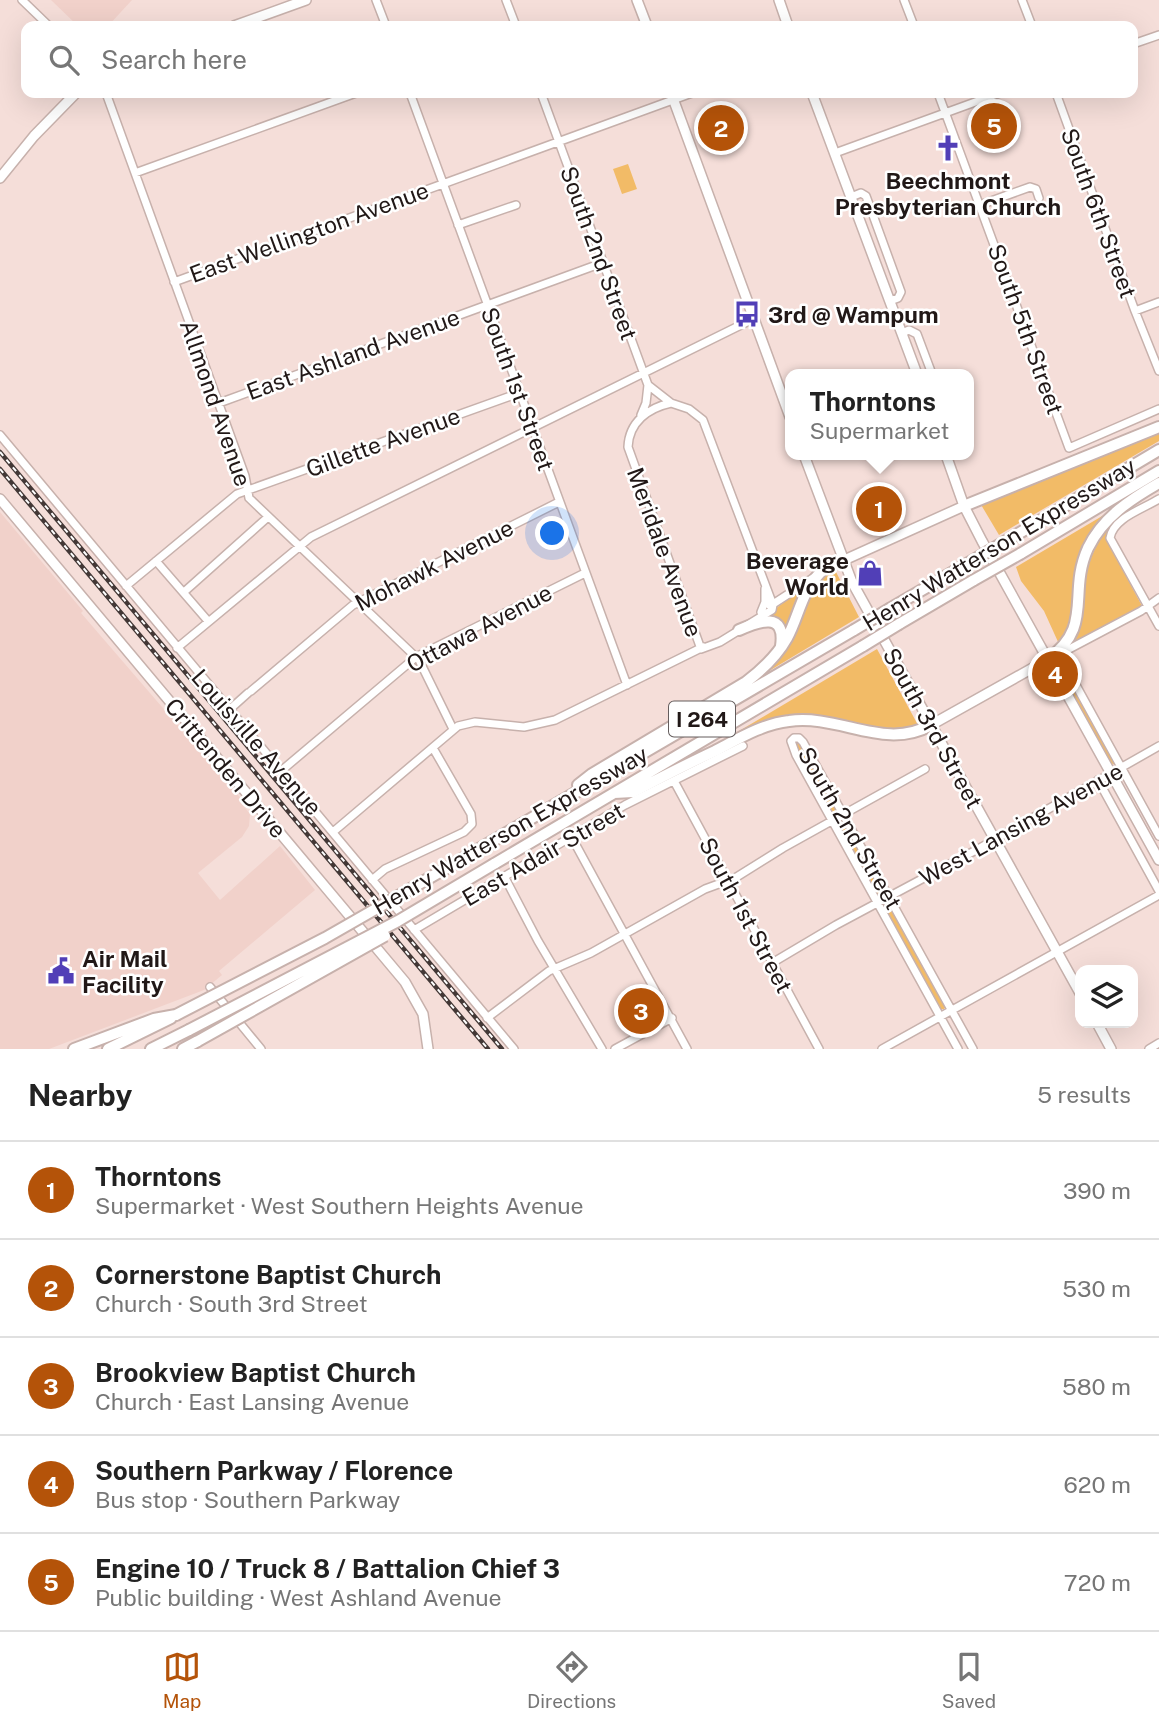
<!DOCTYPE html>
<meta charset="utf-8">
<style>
body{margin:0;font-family:"Public Sans",sans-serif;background:#f6f6f6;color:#222}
.controls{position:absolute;right:21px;bottom:21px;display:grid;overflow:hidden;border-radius:14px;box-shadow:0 7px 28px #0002}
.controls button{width:63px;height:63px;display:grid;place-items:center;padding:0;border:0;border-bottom:2px solid #e0e0e0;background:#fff;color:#222;font:35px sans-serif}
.you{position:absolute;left:553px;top:534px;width:24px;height:24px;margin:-18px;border:5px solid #fff;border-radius:50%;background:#1a73e8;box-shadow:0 0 0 10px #1a73e833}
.badge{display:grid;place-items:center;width:46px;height:46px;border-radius:50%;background:#b45309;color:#fff;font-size:23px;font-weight:700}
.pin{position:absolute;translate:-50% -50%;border:4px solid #fff;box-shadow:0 2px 7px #0006}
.popup{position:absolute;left:785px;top:369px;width:189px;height:91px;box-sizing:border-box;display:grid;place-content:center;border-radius:14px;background:#fff;filter:drop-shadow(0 2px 5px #0005);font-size:23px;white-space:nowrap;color:#767676}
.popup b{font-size:26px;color:#222}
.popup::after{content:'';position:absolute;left:50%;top:100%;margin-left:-14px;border:14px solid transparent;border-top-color:#fff}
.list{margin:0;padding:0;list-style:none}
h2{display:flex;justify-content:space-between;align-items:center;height:91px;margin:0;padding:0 28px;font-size:30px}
h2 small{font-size:23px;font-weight:400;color:#767676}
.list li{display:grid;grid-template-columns:46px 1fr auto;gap:21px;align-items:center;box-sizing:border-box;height:98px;padding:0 28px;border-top:2px solid #e0e0e0}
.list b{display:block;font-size:26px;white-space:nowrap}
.list p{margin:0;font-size:23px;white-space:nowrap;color:#767676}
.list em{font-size:23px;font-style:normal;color:#767676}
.icon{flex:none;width:38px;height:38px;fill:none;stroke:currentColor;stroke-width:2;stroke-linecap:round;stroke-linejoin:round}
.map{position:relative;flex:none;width:1159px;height:1049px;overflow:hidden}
.search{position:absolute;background:#fff;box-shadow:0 7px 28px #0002;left:21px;right:21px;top:21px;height:77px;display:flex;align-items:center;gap:18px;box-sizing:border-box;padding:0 24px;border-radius:14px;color:#767676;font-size:26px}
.sheet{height:581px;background:#fff}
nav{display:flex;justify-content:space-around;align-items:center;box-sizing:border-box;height:98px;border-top:2px solid #e0e0e0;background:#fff;font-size:19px;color:#767676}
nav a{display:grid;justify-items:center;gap:4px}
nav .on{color:#b45309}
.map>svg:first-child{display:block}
.built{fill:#f1d1ca}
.green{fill:#f2bb67}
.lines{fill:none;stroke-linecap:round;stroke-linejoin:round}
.minor-casing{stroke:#c7b1ac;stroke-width:10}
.major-casing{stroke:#c7b1ac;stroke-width:12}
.highway-casing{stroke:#c7b1ac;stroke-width:14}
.minor{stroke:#fff;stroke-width:7}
.major{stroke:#fff;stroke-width:9}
.highway{stroke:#fff;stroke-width:10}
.rail-casing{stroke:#433836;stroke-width:4.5}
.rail{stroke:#fff;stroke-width:2;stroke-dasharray:5;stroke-linecap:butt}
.highway-bridge-casing{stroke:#c7b1ac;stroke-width:14;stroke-linecap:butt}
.highway-bridge{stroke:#fff;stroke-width:10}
.labels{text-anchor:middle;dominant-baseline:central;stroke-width:5;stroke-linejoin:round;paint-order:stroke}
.shield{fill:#fff;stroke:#645d5d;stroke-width:2}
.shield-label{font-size:21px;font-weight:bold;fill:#211817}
.poi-label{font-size:23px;font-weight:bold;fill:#211817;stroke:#fff;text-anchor:start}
.street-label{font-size:23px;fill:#211817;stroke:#fff}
</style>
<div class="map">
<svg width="1159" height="1049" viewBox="0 0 1159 1049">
<rect width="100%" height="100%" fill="#f5ded9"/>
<path class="built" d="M51 0H132L108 26H78Z
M0 512 83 611 81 613 243 801 241 803 250 814 249 826 242 837 198 873 220 900 280 846 315 890 219 971 222 975 204 990 49 1049H0Z"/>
<path class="green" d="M628 164 637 189 622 194 613 169Z
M1159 431V441L999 535 980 503Z
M1114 509 1095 531 1074 600 1069 630 1059 644 1044 611 1021 581 1016 567Z
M1107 529V540L1142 606 1072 646C1085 626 1081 608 1084 586 1087 565 1094 546 1107 529Z
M832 570H835L859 617 764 674C782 641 802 593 832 570Z
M795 594H798L785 629 767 615Z
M877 649 919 727 882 730 813 716 719 743Z
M1063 662 1065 666 1063 669 1117 766 1111 763 1061 674 1059 664Z
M796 741 799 742 832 801 836 808 835 812H831L793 744Z
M841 822 845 823 883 893 881 896H877L838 828Z
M889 904 946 1007 944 1009H938L883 909Z"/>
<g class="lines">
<g class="minor-casing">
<path id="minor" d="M22 0 49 26
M376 0 386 26
M506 0 516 26
M904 0 914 26
M1022 0 1032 26
M1133 44 1159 35
M106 93 245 476 249 498 419 660 453 729
M410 93 627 685
M541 93 648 385 671 403
M938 93 1069 448 1159 409
M1056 93 1135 311 1159 371
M835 153 1000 93
M135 173 356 93
M851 197 861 193 866 196 901 292 898 298 890 301
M980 205 1030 187 1036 189 1039 198
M458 225 516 205
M174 282 692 93
M1135 311 1159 302
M902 333 909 330 917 334 932 374
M219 403 602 263
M671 403 689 409 703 420 773 605 772 610 767 613 720 642 701 649 628 447C629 422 648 408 671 403Z
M641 415 646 403 648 385
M0 435 514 1049
M1159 499C1143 509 1113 518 1110 538L1159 626
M156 561 208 621
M126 586 237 494 519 393
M184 592 268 517
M770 606 813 578
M761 612 765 602V589
M177 648 311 537 753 319
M1054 657 1141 611 1159 598
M1066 667 1159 836
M251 691 353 605 559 502
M229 710 248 693
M281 771 416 657 585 573
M1098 780 1159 891
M674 781 819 1049
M333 832 458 726 475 722 524 727 555 720 703 647
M571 836 687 1049
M504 876 538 941 602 1049
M372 880 385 869 464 832 472 824 471 814 433 748
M414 930 625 805 743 746
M772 963 836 925 978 849 1159 746
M210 987 261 1049
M487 1018 549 971 591 953 705 889 735 878 783 848 925 769
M615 1049 672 1018
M882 1049 1159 895
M958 1049 796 755 791 741 794 738H799L803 742 973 1049
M1149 1049 1159 1043"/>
</g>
<g class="major-casing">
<path id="major" d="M637 0 647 26
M779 0 788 26
M234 26 306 0
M671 93 790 417
M812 93 917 374
M0 178 34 136 76 93
M804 455 852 582 1080 993
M946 455 964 506 982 541 1159 860
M0 499 405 982 423 1014 428 1049
M819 574 831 566 964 506
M931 725 1047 660
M1097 1023 1111 1049"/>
</g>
<g class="highway-casing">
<path id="highway" d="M964 506 1159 427
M1011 538 1159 450
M1020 554 1159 471
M891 608 965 565
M899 624 974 580
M739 630C759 621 786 611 781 646
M1047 660C1095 626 1067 594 1088 548 1103 517 1131 499 1159 483
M578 785 592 774 746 682C762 670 777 656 787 638 799 616 801 593 819 574
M614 793 633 792C660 778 687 764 715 751 738 739 762 724 789 721 840 714 884 751 931 725
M494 864 863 646
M407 891 854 630
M74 1049 154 1019 176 1015
M108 1049 171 1018
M151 1049 189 1030
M183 1049 198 1041"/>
</g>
<use href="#minor" class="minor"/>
<use href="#major" class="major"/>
<use href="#highway" class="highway"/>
<g class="rail-casing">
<path id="rail" d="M0 452 502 1049
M0 469 488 1049"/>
</g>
<use href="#rail" class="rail"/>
<g class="highway-bridge-casing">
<path id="highway-bridge" d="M965 565 1011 538
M974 580 1020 554
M854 630 891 608
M863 646 899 624
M176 1015 325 938 407 891
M189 1030 398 921 494 864
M198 1041 385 936"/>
</g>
<use href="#highway-bridge" class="highway-bridge"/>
</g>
<defs>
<g id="church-bare" transform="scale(2.1)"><path d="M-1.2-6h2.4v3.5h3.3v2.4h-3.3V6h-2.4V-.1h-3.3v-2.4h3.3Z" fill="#513fb7" stroke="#fff" stroke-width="2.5" paint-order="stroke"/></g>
<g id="bus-bare" transform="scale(2.1)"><path d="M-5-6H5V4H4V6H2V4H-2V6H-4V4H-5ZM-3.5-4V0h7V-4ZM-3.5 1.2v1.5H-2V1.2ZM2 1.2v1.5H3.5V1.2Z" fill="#513fb7" stroke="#fff" stroke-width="2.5" paint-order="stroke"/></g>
<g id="shop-bare" transform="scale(2.1)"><path d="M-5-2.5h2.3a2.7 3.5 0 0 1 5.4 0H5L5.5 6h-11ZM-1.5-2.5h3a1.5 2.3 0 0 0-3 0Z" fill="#513fb7" stroke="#fff" stroke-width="2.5" paint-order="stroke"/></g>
<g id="civic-bare" transform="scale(2.1)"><path d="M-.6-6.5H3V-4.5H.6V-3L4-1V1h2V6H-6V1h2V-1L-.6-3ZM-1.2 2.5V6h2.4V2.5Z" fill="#513fb7" stroke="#fff" stroke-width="2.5" paint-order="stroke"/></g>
</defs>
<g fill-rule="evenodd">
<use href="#church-bare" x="948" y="148"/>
<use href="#bus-bare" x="747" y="314"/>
<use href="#shop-bare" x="870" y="573"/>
<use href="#civic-bare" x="61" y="971"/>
</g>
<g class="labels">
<rect class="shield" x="669" y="701.5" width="66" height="35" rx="5"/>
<g class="shield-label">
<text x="702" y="719">I 264</text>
</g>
<g class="poi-label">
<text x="948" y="180" text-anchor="middle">Beechmont<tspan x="948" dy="26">Presbyterian Church</tspan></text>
<text x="768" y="314">3rd @ Wampum</text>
<text x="849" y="560" text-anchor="end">Beverage<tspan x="849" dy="26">World</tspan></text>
<text x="82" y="958">Air Mail<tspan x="82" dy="26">Facility</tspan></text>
</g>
<g class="street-label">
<text transform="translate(1099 213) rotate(70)">South 6th Street</text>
<text transform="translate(309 232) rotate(-20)">East Wellington Avenue</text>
<text transform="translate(599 253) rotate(70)">South 2nd Street</text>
<text transform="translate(1026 329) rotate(70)">South 5th Street</text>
<text transform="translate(353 354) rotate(-20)">East Ashland Avenue</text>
<text transform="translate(518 389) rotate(70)">South 1st Street</text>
<text transform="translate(216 403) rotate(71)">Allmond Avenue</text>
<text transform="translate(383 442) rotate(-20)">Gillette Avenue</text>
<text transform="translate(999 544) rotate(-31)">Henry Watterson Expressway</text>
<text transform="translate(665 552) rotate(70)">Meridale Avenue</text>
<text transform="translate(434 565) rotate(-27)">Mohawk Avenue</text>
<text transform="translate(479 628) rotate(-28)">Ottawa Avenue</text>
<text transform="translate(933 728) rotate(61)">South 3rd Street</text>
<text transform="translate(257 742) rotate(49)">Louisville Avenue</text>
<text transform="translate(226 768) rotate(50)">Crittenden Drive</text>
<text transform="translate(1021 824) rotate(-29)">West Lansing Avenue</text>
<text transform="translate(850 828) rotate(60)">South 2nd Street</text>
<text transform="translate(510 830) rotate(-30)">Henry Watterson Expressway</text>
<text transform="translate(543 854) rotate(-30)">East Adair Street</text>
<text transform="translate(746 915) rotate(62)">South 1st Street</text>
</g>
</g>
</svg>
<div class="controls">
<button><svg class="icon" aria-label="layers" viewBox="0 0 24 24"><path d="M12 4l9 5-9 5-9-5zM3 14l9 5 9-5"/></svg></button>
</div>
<div class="you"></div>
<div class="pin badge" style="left:879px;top:509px">1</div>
<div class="popup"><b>Thorntons</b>Supermarket</div>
<div class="pin badge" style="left:721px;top:128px">2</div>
<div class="pin badge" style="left:641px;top:1011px">3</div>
<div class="pin badge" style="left:1055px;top:674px">4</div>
<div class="pin badge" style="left:994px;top:126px">5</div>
<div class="search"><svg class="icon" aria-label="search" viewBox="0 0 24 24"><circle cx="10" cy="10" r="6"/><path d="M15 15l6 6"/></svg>Search here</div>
</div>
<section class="sheet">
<h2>Nearby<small>5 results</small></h2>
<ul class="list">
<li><span class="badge">1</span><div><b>Thorntons</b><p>Supermarket · West Southern Heights Avenue</p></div><em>390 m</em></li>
<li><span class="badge">2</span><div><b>Cornerstone Baptist Church</b><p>Church · South 3rd Street</p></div><em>530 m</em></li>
<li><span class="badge">3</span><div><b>Brookview Baptist Church</b><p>Church · East Lansing Avenue</p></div><em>580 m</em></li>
<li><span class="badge">4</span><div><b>Southern Parkway / Florence</b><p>Bus stop · Southern Parkway</p></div><em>620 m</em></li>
<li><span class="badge">5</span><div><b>Engine 10 / Truck 8 / Battalion Chief 3</b><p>Public building · West Ashland Avenue</p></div><em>720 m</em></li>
</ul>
</section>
<nav>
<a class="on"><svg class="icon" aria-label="map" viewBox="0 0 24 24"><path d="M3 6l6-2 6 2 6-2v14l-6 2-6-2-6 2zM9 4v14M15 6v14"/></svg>Map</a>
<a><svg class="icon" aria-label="directions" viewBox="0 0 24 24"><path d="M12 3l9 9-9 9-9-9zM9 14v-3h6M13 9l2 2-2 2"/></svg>Directions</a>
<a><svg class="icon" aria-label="saved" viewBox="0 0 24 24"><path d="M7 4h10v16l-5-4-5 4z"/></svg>Saved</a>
</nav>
